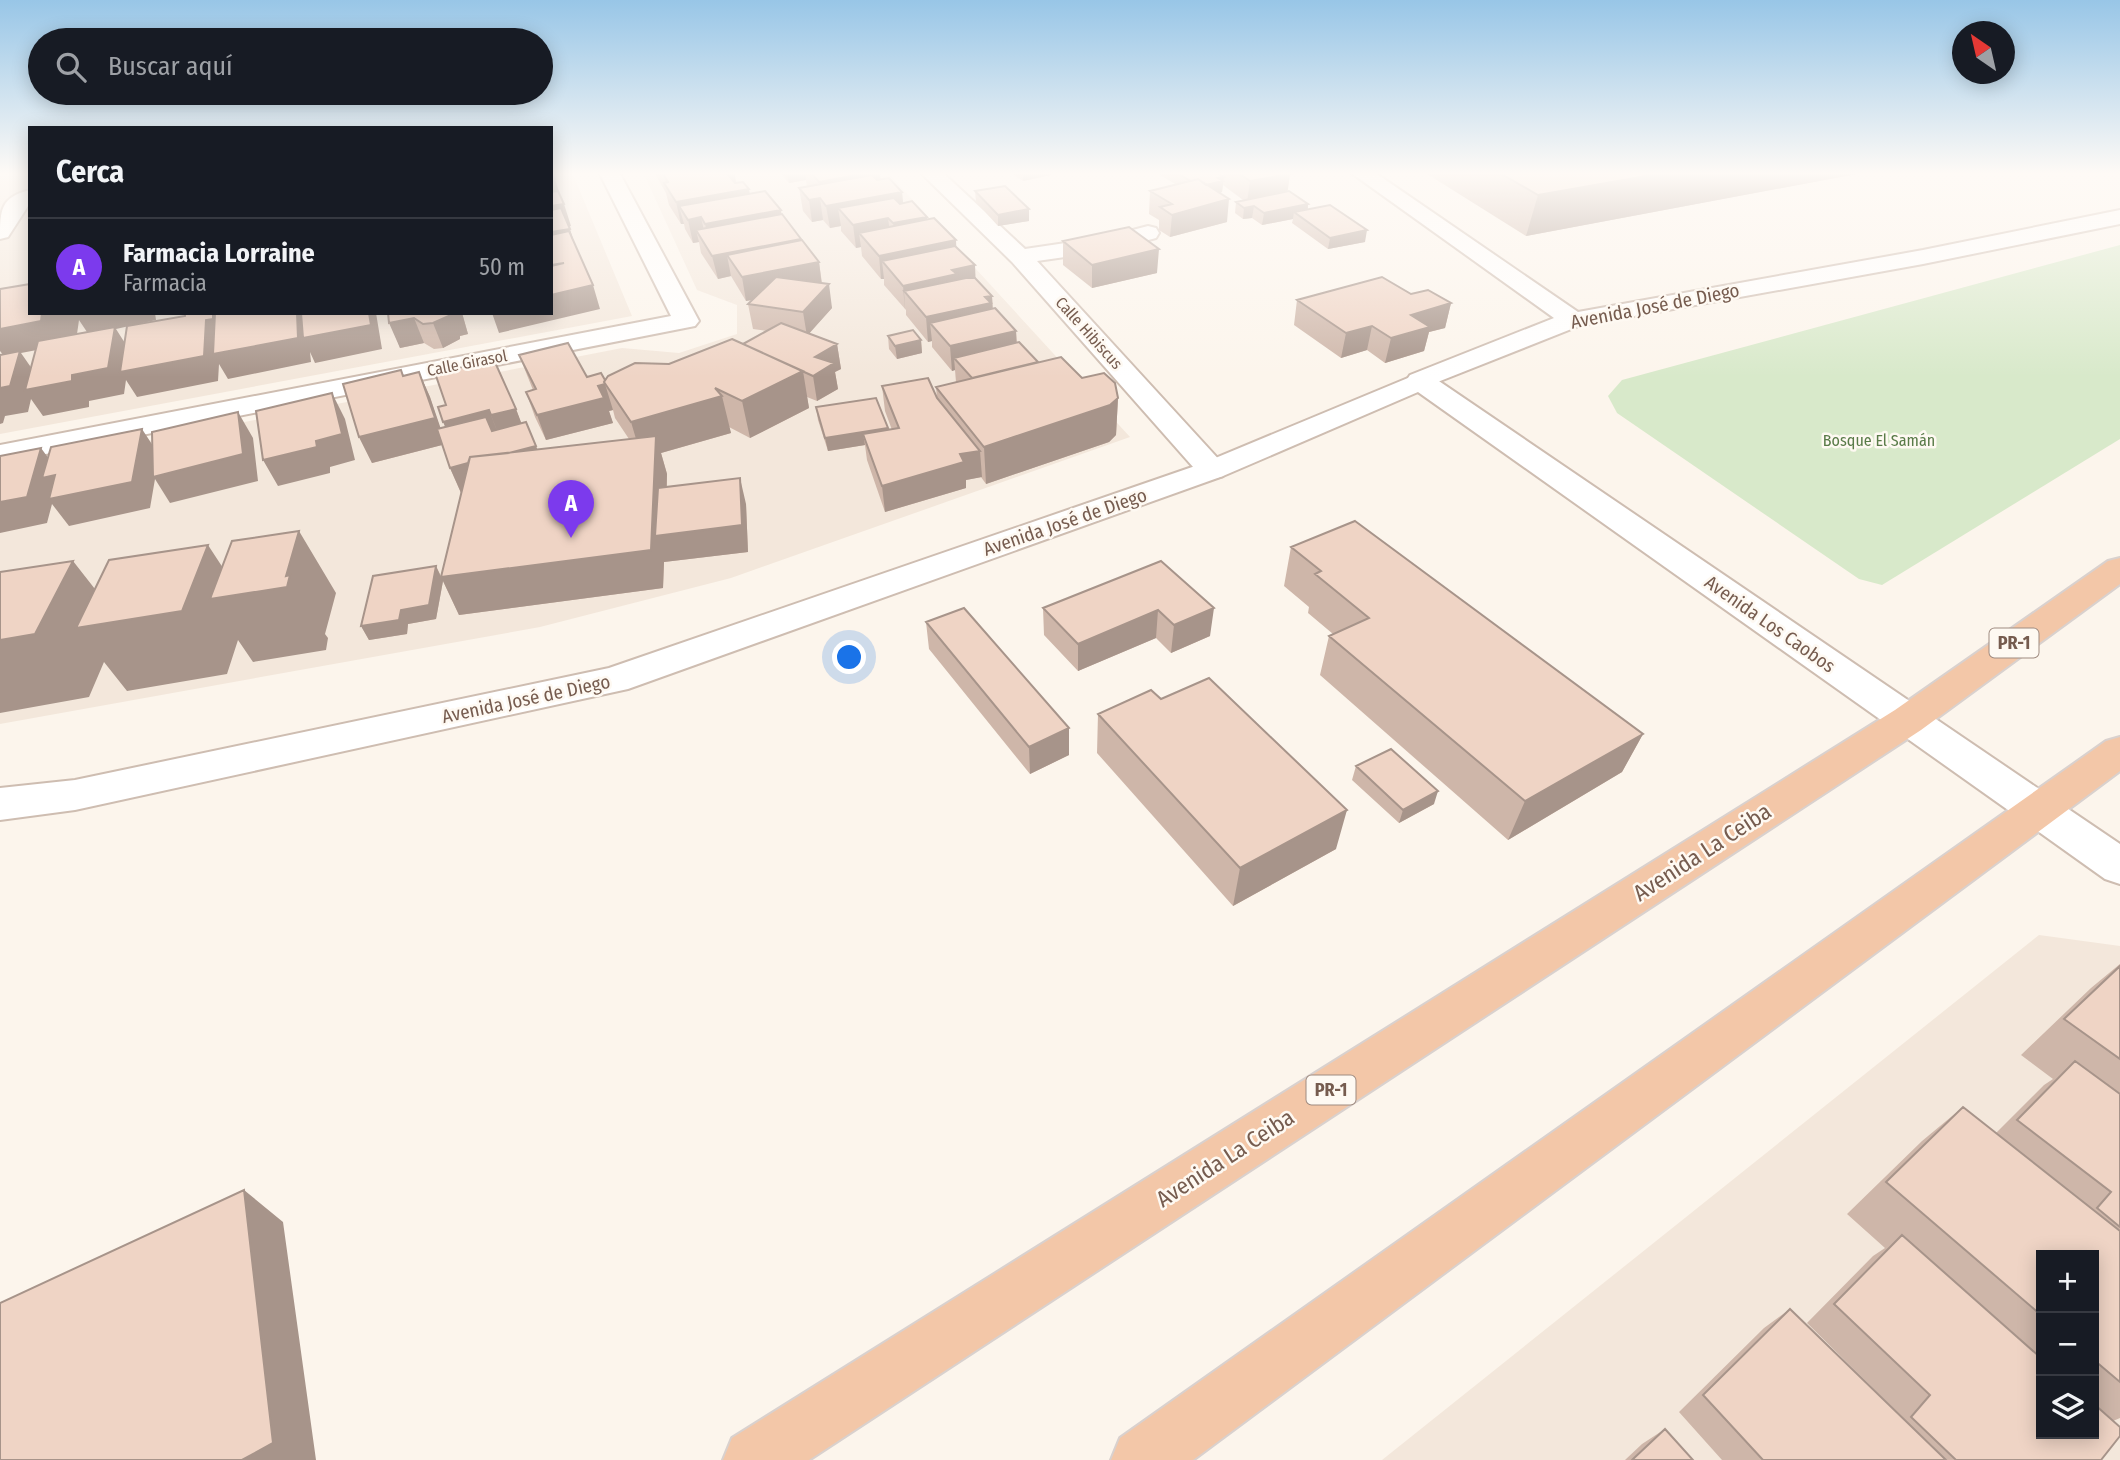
<!DOCTYPE html>
<html lang="es">
<meta charset="utf-8">
<style>
body{margin:0;font-family:"Fira Sans Condensed",sans-serif;background:#242831;color:#f1f3f6}
.controls{position:absolute;right:21px;bottom:21px;display:grid;overflow:hidden;border-radius:0px;box-shadow:0 4px 18px #0003}
.controls button{width:63px;height:63px;display:grid;place-items:center;padding:0;border:0;border-bottom:2px solid #363941;background:#171b24;color:#f1f3f6;font:35px sans-serif}
.compass{position:absolute;left:1952px;top:21px;width:63px;height:63px;border-radius:50%;background:#171b24;box-shadow:0 4px 18px #0003;rotate:326deg}
.you{position:absolute;left:850px;top:658px;width:24px;height:24px;margin:-18px;border:5px solid #fff;border-radius:50%;background:#1a73e8;box-shadow:0 0 0 10px #1a73e833}
.badge{display:grid;place-items:center;width:46px;height:46px;border-radius:50%;background:#7c3aed;color:#fff;font-size:23px;font-weight:700}
.pin{position:absolute;translate:-50% -58px;filter:drop-shadow(0 2px 4px #0008)}
.pin::after{content:'';position:absolute;top:37px;width:24px;height:21px;background:inherit;clip-path:polygon(0 0,100% 0,50% 100%)}
.list{margin:0;padding:0;list-style:none}
h2{display:flex;justify-content:space-between;align-items:center;height:91px;margin:0;padding:0 28px;font-size:30px}
h2 small{font-size:23px;font-weight:400;color:#9ea1a6}
.list li{display:grid;grid-template-columns:46px 1fr auto;gap:21px;align-items:center;box-sizing:border-box;height:98px;padding:0 28px;border-top:2px solid #363941}
.list b{display:block;font-size:26px;white-space:nowrap}
.list p{margin:0;font-size:23px;white-space:nowrap;color:#9ea1a6}
.list em{font-size:23px;font-style:normal;color:#9ea1a6}
.icon{flex:none;width:38px;height:38px;fill:none;stroke:currentColor;stroke-width:2;stroke-linecap:round;stroke-linejoin:round}
.map{position:relative;flex:none;width:2120px;height:1460px;overflow:hidden}
.search{position:absolute;background:#171b24;box-shadow:0 4px 18px #0003;left:28px;top:28px;width:525px;height:77px;display:flex;align-items:center;gap:18px;box-sizing:border-box;padding:0 24px;border-radius:38px;color:#9ea1a6;font-size:26px}
.panel{position:absolute;background:#171b24;box-shadow:0 4px 18px #0003;left:28px;top:126px;width:525px;height:189px;border-radius:0px}
.map>svg:first-child{display:block}
.residential{fill:#f3e7db;fill-rule:evenodd}
.green{fill:#d8e9ca}
.lines{fill:none;stroke-linecap:round;stroke-linejoin:round}
.minor-casing{stroke:#cebdb1;stroke-width:4}
.tertiary-casing{stroke:#cebdb1;stroke-width:4}
.trunk-casing{stroke:#d9d1ce;stroke-width:4}
.minor{fill:#fff;fill-rule:evenodd}
.tertiary{fill:#fff;fill-rule:evenodd}
.trunk{fill:#f3c7a8;fill-rule:evenodd}
.wall{fill:#ceb6a9;fill-rule:evenodd}
.shaded-wall{fill:#a7948a;fill-rule:evenodd}
.building{fill:#efd4c5;stroke:#a7948a;stroke-width:2}
.labels{text-anchor:middle;dominant-baseline:central;stroke-width:5;stroke-linejoin:round;paint-order:stroke}
.far-street-label{font-size:16px;fill:#765c4f;stroke:#fef9f2}
.far-park-label{font-size:16px;fill:#597b48;stroke:#fef9f2}
.shield{fill:#fef9f2;stroke:#9f8b80;stroke-width:2}
.shield-label{font-size:18px;font-weight:bold;fill:#765c4f}
.street-label{font-size:19px;fill:#765c4f;stroke:#fef9f2}
.near-street-label{font-size:23px;fill:#765c4f;stroke:#fef9f2}
</style>
<div class="map">
<svg width="2120" height="1460" viewBox="0 0 2120 1460">
<rect width="100%" height="100%" fill="#fcf5ec"/>
<path class="residential" d="M0 172H30V313H551V172H572L632 316 0 434Z
M643 172H887L1130 437 731 578 540 627 0 724V470L622 348 679 353 737 334V305L697 290Z
M2039 935 2120 946V1460H1382ZM2041 1255H2094V1434H2041Z"/>
<path class="green" d="M2120 245V439L1882 585 1859 579 1617 413 1608 396 1622 380Z"/>
<g class="lines">
<g class="minor-casing">
<path id="minor" d="M599 172H619L699 321 695 326 0 463V445L671 316Z
M920 172H942L1025 249 1106 237 1148 226 1156 228 1159 233 1156 238 1107 251 1037 261 1223 464 1227 470 1223 476 1212 479 1201 476 1012 262Z
M1350 172H1374L1578 312 1923 250 2120 210V224L1923 264 1579 326 1420 389 1410 387 1406 381 1410 375 1554 318Z
M30 190V203L8 237 0 239C0 211 0 197 30 190Z
M2040 795 2055 800 2120 844V884L2105 879 2025 822 2019 811 2025 800Z"/>
</g>
<g class="tertiary-casing">
<path id="tertiary" d="M1420 373 1430 375 2055 800 2061 811 2055 822 2040 827 2025 822 1418 392 1223 476 628 689 75 810 0 820V788L75 780 609 668 1201 464Z"/>
</g>
<g class="trunk-casing">
<path id="trunk" d="M2120 558V584L1921 730 809 1460H723L732 1438 1895 710 2108 561Z
M2120 737V771L1193 1460H1111L1120 1438 2106 741Z"/>
</g>
<use href="#minor" class="minor"/>
<use href="#tertiary" class="tertiary"/>
<use href="#trunk" class="trunk"/>
</g>
<path class="wall" d="M654 172H734L736 183 749 189V194L781 214 819 262 822 283 832 308 809 333 837 344 841 369 835 372 838 389 817 401 807 397 809 408 750 438 729 427 731 433 661 453 667 474V486L746 504 748 552 664 562 663 588 459 615 443 581 436 619 408 624 407 634 369 640 361 626 436 566 441 576 461 493 450 468 442 445 372 463 359 437 401 370 404 376 419 372 430 397 440 428 516 409 521 423 538 450 629 439 615 418 613 410 609 411 613 423 546 440 535 417 526 392 533 390 519 355 587 377 605 380 743 344 767 331 753 329 748 304 753 300 746 301 731 276 718 279 701 253 699 242 693 243 685 229 684 224H681L669 205 666 193Z
M781 172H880V179L902 192 903 203 927 220 956 247 976 279 992 296 993 309 1016 331 1017 343 1038 362 1082 378 1118 398 1116 435 1109 442 986 484 981 477 966 480V488L885 512 867 460 865 445 828 451 818 420 816 407 888 430H892L885 411 882 386 937 398 936 387 956 382 955 370 952 371 932 347V341L928 342 906 315V310L884 285V279H881L862 256 861 247 856 248 841 231V226L830 228 823 220 812 222 803 211 799 188 807 187 806 180 789 183 782 175Z
M1010 172H1051V175L1023 181Z
M1160 172H1215L1224 177 1222 192 1219 193 1227 222 1170 237 1159 230V220L1149 214 1150 191 1177 185 1160 175Z
M1224 172H1287V192L1308 204V209L1365 242 1328 249 1292 223 1293 219 1262 225 1252 218 1243 219 1235 213 1236 202 1243 200 1223 185Z
M1424 172H1867L1526 236Z
M975 191 1029 209V221L998 226 976 202Z
M1063 241 1157 273 1092 288 1063 265Z
M1411 294 1451 303 1445 328 1429 332 1424 351 1385 363 1367 350 1341 358 1294 325 1297 300Z
M388 313H462L468 334 460 336V339L443 348 434 349 424 343 400 348Z
M888 336 921 340 922 353 897 359 889 349Z
M1291 547 1643 734 1622 772 1508 840 1320 675 1329 636 1333 634 1308 613 1309 607 1284 586Z
M1161 561 1210 636 1171 653 1156 638 1078 671 1044 635 1043 608Z
M926 622 1069 728V755L1030 774 929 649Z
M1161 699 1336 849 1233 906 1097 753 1098 714Z
M1356 766 1434 804 1399 823 1352 780Z
M2120 964V1418L2113 1421 2101 1460H1722L1679 1412 1764 1328 1790 1309 1896 1412H1897L1807 1323 1873 1256 1885 1248 1847 1214 1922 1141 1963 1107 1996 1133 2044 1085 2053 1079 2021 1055 2091 988ZM2041 1255H2094V1434H2041Z
M1665 1429 1693 1460H1625L1642 1444Z"/>
<path class="shaded-wall" d="M726 172H734L738 191 749 189 753 211 701 217 706 240 696 230 699 242 693 243 688 220 679 206 684 224H681L676 202Z
M787 172H805L806 180 789 183Z
M873 172H880L882 193 821 200 819 182Z
M1023 172H1051V175L1023 181Z
M1669 172H1867L1526 236 1538 195Z
M1290 174 1287 196 1247 203 1250 181Z
M1224 177 1222 192 1200 198 1201 186 1218 178Z
M551 178 555 179 562 201 551 202Z
M902 192 904 214 838 208 841 226 830 228 826 206Z
M820 198 823 220 812 222 809 200Z
M1229 199 1227 222 1170 237 1172 215Z
M564 204 571 226 551 230V206Z
M1308 204 1307 216 1294 212 1293 219 1262 225 1264 213Z
M1254 206 1252 218 1243 219 1244 208Z
M1029 209V221L998 226V215Z
M781 210 784 233 710 247 705 224Z
M927 217 929 239 896 246 893 223Z
M888 218 891 241 859 233 861 247 856 248 853 225Z
M570 229 577 252 551 257V232Z
M1367 230 1365 242 1328 249 1330 238Z
M801 239 805 262 727 255 731 276 718 279 712 256Z
M956 240 957 264 882 261 884 279H881L879 256Z
M1159 249 1157 273 1092 288V265Z
M819 262 822 286 746 301 742 277Z
M975 265 976 289 904 291 905 310 903 286 952 270Z
M829 284 832 308 807 336 803 312Z
M593 285 600 309 499 333 492 313H551V295Z
M992 296 993 320 930 323 932 341 928 342 926 317Z
M1451 303 1445 328 1429 332 1424 351 1385 363 1391 338 1411 315Z
M42 313H155L156 320 116 329 130 351 206 320 213 313H376L382 349 315 363 310 352 311 362 228 379 219 364 218 381 137 397 126 380 124 394 89 401V407L43 416 31 399 28 412 5 416 3 423 0 424V388L4 356 0 351V329ZM79 320 89 335 72 375 37 376 21 353 58 346 77 334Z
M450 313H462L468 334 460 336V339L443 348 433 323Z
M414 318 424 343 400 348 389 323Z
M1372 326 1367 350 1341 358 1346 333Z
M1016 331 1017 355 954 358 955 370 952 371 950 346Z
M921 340 922 353 897 359 895 346Z
M837 344 841 369 835 372 838 389 817 401 813 376 815 357Z
M803 371 809 408 750 438 742 401Z
M419 372 430 397 446 444 372 463 359 437Z
M605 384 613 410 609 411 613 423 546 440 537 415 598 386Z
M332 393 345 419 355 460 330 467V473L278 486 263 460 316 441Z
M722 396 731 433 661 453 667 474 665 535 740 478 746 504 748 552 664 562 663 588 459 615 443 581 436 619 408 624 407 634 369 640 361 626 401 610 436 566 441 577 642 459 631 422Z
M1118 398 1116 435 1109 442 986 484 984 447Z
M516 409 526 435 501 441 491 415Z
M489 410 499 436 454 447 443 422Z
M238 412 253 438 258 481 170 503 155 479 150 508 69 526 52 504 47 523 0 533V502L41 448 60 474 142 429 159 455Z
M888 428 890 441 863 434 865 445 828 451 825 438Z
M536 446 546 472 462 495 450 468Z
M980 451 982 477 966 480V488L885 512 882 486 960 454Z
M299 531 336 593 325 634 328 638 326 650 253 662 238 640 227 674 127 691 104 662 89 697 0 713V640L73 561 120 621 208 545 240 594 286 576Z
M1214 608 1210 636 1171 653 1174 625Z
M1158 610 1156 638 1078 671V644Z
M1069 728V755L1030 774 1029 747Z
M1643 734 1622 772 1508 840 1525 801Z
M1438 791 1434 804 1399 823 1403 810Z
M1347 810 1336 849 1233 906 1240 868Z
M244 1190 283 1222 316 1460H242Z"/>
<path class="building" d="M551 172H552L555 179H551Z
M662 172H726L735 183 743 182 749 189 676 202 664 183 668 182Z
M810 172H873L819 182Z
M1175 172H1215L1224 177 1218 178 1223 181 1206 185 1198 179 1191 181Z
M1237 172H1287L1290 174 1250 181Z
M1498 172H1669L1538 195Z
M872 175 877 180 889 178 902 192 826 206 820 198 809 200 799 188Z
M1198 179 1229 199 1172 215 1160 207 1172 204 1150 191Z
M1005 186 1029 209 998 215 975 191Z
M558 191 564 204 551 206V192Z
M765 191 781 210 705 224 701 217 688 220 679 206Z
M1289 191 1308 204 1264 213 1254 206 1244 208 1236 202Z
M894 198 900 204 912 201 927 217 893 223 888 218 853 225 838 208Z
M1330 205 1367 230 1330 238 1294 212Z
M561 208 570 229 551 232V210Z
M782 214 801 239 712 256 696 230Z
M934 218 956 240 879 256 859 233Z
M1129 227 1159 249 1092 265 1063 241Z
M569 231 593 285 551 295V266L564 263 551 265V235Z
M802 240 819 262 742 277 727 255Z
M955 246 975 265 952 270 957 274 903 286 882 261Z
M776 277 829 284 803 312 748 304Z
M1382 277 1411 294 1428 290 1451 303 1411 315 1430 327 1391 338 1372 326 1346 333 1297 300Z
M966 278H975L992 296 985 297 991 303 926 317 904 291Z
M30 284V313H42L41 321 0 329V289Z
M995 308 1016 331 950 346 930 323Z
M185 313H213V319L206 320 204 356 120 372 127 326 185 316Z
M215 313H297L298 338 213 354Z
M301 313H369L371 325 303 338Z
M388 313H450L451 315 433 323 423 324 414 318 389 323Z
M781 323 837 344 815 357 834 363 813 376 743 344Z
M115 327 108 368 72 375V381L25 390 38 341Z
M913 330 921 340 895 346 888 336Z
M732 339 803 371 742 401 715 388 722 396 631 422 604 382 608 376 635 363 669 364Z
M1019 342 1038 362 972 378 954 358Z
M568 343 587 377 601 373 605 380 604 382 605 384 598 386 604 398 537 415 526 392 536 389 519 355Z
M20 351 10 386 0 388V355Z
M1061 357 1082 378 1104 373 1115 383 1118 398 1110 405 984 447 936 387Z
M494 360 516 409 491 415 489 410 443 422 438 407 446 405 435 373Z
M401 370 403 376 419 372 435 418 359 437 343 384Z
M928 378 937 398 980 451 960 454 964 462 882 486 863 434 899 428 882 386Z
M332 393 342 434 316 441 317 447 263 460 256 411Z
M876 398 888 428 825 438 816 407Z
M238 412 243 454 153 477 152 432Z
M486 417 492 431 526 422 536 446 509 453 470 457 468 463 450 468 437 429Z
M142 429 132 482 49 499 55 475 42 478 51 447Z
M656 436 651 550 441 577 470 457Z
M41 448 27 497 0 502V456Z
M740 478 742 525 655 536 658 488Z
M1355 521 1643 734 1525 801 1329 636 1369 618 1315 574 1321 571 1291 547Z
M299 531 286 576 290 575 287 587 210 599 232 541Z
M208 545 182 611 76 628 109 560Z
M73 561 35 634 0 640V572Z
M1161 561 1214 608 1174 625 1158 610 1078 644 1043 608Z
M436 566 429 605 401 610 399 620 361 626 373 576Z
M964 608 1069 728 1029 747 926 622Z
M1209 678 1347 810 1240 868 1098 714 1151 690 1161 699Z
M1391 749 1438 791 1403 810 1356 766Z
M2120 966V1059L2064 1019Z
M2075 1061 2120 1094V1227L2097 1208 2111 1192 2017 1120Z
M1963 1107 2120 1231V1382L2094 1360V1255H2041V1315L1886 1182Z
M244 1190 273 1443 242 1460H0V1303Z
M1902 1235 2041 1358V1434H2094V1404L2120 1427V1436L2101 1460H1956L1911 1417 1930 1395 1834 1304Z
M1790 1309 1946 1460H1763L1703 1395Z
M1665 1429 1693 1460H1632Z"/>
<linearGradient id="sky" x2="0" y2="1"><stop stop-color="#98c6e7"/><stop offset="0.46" stop-color="#fefaf6"/><stop offset="1" stop-color="#fefaf6" stop-opacity="0"/></linearGradient>
<rect width="2120" height="377" fill="url(#sky)"/>
<g class="labels">
<g class="far-street-label">
<text transform="translate(1089 333) rotate(48)">Calle Hibiscus</text>
<text transform="translate(467 363) rotate(-11)">Calle Girasol</text>
</g>
<g class="far-park-label">
<text x="1879" y="440">Bosque El Samán</text>
</g>
<g class="shield">
<rect x="1989.5" y="628.5" width="49" height="29" rx="5"/>
<rect x="1306.5" y="1075.5" width="49" height="29" rx="5"/>
</g>
<g class="shield-label">
<text x="2014" y="643">PR-1</text>
<text x="1331" y="1090">PR-1</text>
</g>
<g class="street-label">
<text transform="translate(1655 306) rotate(-11)">Avenida José de Diego</text>
<text transform="translate(1065 522) rotate(-19)">Avenida José de Diego</text>
<text transform="translate(1770 624) rotate(35)">Avenida Los Caobos</text>
<text transform="translate(526 699) rotate(-12)">Avenida José de Diego</text>
</g>
<g class="near-street-label">
<text transform="translate(1702 852) rotate(-33)">Avenida La Ceiba</text>
<text transform="translate(1225 1158) rotate(-33)">Avenida La Ceiba</text>
</g>
</g>
</svg>
<div class="controls">
<button>+</button>
<button>−</button>
<button><svg class="icon" aria-label="layers" viewBox="0 0 24 24"><path d="M12 4l9 5-9 5-9-5zM3 14l9 5 9-5"/></svg></button>
</div>
<svg class="compass" viewBox="-18 -18 36 36"><path d="M0-13l5 13h-10z" fill="#e53935"/><path d="M0 13l5-13h-10z" fill="#9ea1a6"/></svg>
<div class="you"></div>
<div class="pin badge" style="left:571px;top:538px">A</div>
<div class="search"><svg class="icon" aria-label="search" viewBox="0 0 24 24"><circle cx="10" cy="10" r="6"/><path d="M15 15l6 6"/></svg>Buscar aquí</div>
<section class="panel">
<h2>Cerca<small></small></h2>
<ul class="list">
<li><span class="badge">A</span><div><b>Farmacia Lorraine</b><p>Farmacia</p></div><em>50 m</em></li>
</ul>
</section>
</div>
